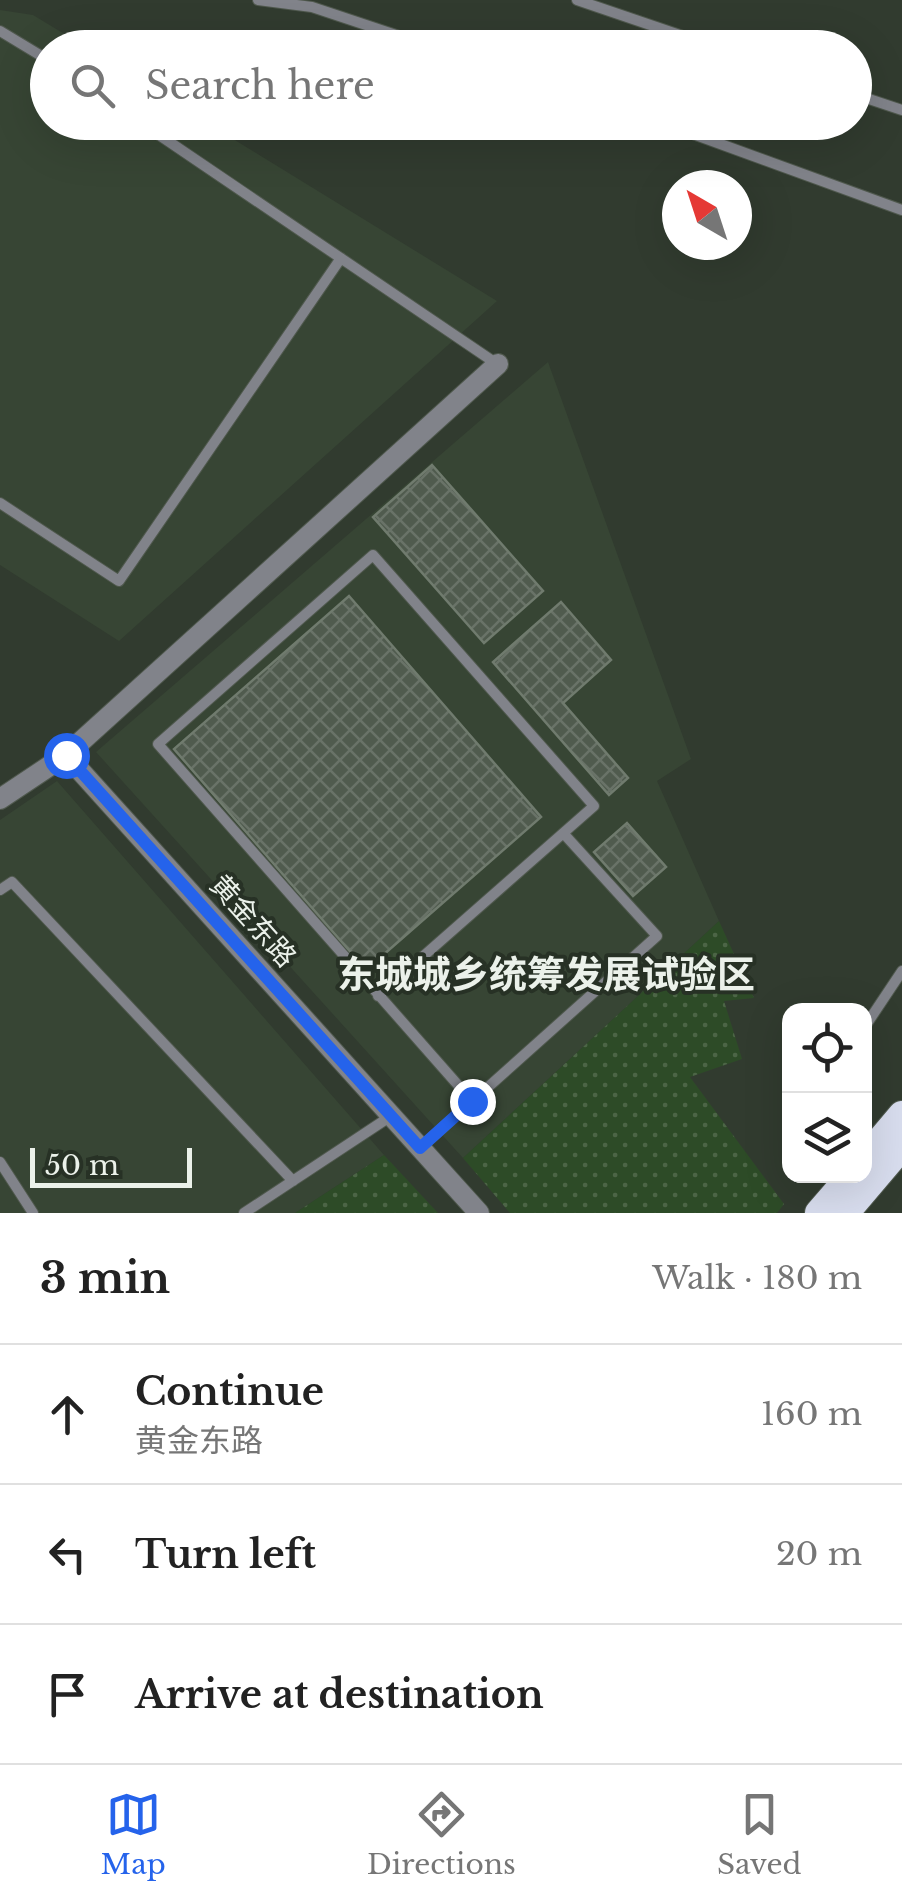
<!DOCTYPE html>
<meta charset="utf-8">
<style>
body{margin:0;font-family:"Libre Baskerville","Noto Sans SC",serif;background:#f2f2f2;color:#222}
.controls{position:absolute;right:30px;bottom:30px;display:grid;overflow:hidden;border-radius:20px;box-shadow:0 10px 40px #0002}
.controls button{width:90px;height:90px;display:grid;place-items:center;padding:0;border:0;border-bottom:2px solid #e0e0e0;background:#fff;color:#222;font:50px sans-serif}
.compass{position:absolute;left:662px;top:170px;width:90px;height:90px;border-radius:50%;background:#fff;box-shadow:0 10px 40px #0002;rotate:321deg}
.scale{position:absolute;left:30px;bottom:25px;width:162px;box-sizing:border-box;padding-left:10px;border:5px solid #ebf1ea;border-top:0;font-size:28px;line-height:35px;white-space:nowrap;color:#ebf1ea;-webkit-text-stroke:8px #273125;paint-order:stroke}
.stop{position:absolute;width:30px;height:30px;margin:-22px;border:8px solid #2563eb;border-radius:50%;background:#fff}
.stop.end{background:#2563eb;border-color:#fff;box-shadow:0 2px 10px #0008}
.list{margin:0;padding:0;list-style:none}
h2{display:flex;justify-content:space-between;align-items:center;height:130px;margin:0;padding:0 40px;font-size:42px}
h2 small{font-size:32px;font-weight:400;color:#767676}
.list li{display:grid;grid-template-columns:65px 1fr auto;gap:30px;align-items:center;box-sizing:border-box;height:140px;padding:0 40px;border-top:2px solid #e0e0e0}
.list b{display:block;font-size:38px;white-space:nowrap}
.list p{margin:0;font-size:32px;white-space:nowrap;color:#767676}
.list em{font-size:32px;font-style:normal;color:#767676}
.icon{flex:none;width:55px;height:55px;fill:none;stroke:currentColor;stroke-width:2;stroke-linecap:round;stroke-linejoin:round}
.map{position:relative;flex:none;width:902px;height:1213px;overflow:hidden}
.search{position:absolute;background:#fff;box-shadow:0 10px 40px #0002;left:30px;right:30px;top:30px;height:110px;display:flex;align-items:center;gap:25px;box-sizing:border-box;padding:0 35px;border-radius:55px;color:#767676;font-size:38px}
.sheet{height:550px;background:#fff}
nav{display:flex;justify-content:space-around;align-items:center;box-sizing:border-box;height:140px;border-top:2px solid #e0e0e0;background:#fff;font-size:28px;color:#767676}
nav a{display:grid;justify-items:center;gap:5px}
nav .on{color:#2563eb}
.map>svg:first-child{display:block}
.built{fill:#374534}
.park{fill:url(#park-dots)}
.building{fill:url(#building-cross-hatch);stroke:#707b6e;stroke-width:2.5}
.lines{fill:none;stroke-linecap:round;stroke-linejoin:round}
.service-casing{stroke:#4f584d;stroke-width:12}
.minor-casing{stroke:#4f584d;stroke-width:22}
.tertiary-casing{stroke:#4f584d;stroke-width:22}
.trunk-casing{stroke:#4f584d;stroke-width:30}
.service{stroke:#81838a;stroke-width:10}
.minor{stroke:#81838a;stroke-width:20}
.tertiary{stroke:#81838a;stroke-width:20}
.trunk{stroke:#d8ddee;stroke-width:28}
.route{stroke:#2563eb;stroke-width:12}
.labels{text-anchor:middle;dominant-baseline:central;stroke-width:8;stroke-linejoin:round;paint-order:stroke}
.street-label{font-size:28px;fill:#ebf1ea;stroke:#273125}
.district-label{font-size:38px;font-weight:bold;fill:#ebf1ea;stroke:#273125}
</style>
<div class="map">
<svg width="902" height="1213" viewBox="0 0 902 1213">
<defs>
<pattern id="park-dots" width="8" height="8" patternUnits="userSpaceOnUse" patternTransform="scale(2.5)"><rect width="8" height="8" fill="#2d4b27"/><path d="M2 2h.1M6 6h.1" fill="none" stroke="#4c6546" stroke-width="1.8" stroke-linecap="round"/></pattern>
<pattern id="building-cross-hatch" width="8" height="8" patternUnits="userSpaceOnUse" patternTransform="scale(2.5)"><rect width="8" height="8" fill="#505b4e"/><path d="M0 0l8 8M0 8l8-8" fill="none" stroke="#697368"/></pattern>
</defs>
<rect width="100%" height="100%" fill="#313b2f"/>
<path class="built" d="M0 10 33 15 86 47 48 48V122L207 123 497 301 119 641 0 565Z
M548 362 691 759 657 781 719 921 463 1158 96 752Z
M57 781 384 1155 295 1213H0V820Z"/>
<path class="park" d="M719 921 754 998 724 1001 742 1059 690 1077 784 1204 777 1213H510L463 1158Z
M384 1155 438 1213H295Z"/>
<path class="building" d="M432 465 543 591 484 643 373 517Z
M349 596 541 817 366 970 174 749Z
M561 602 611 660 563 703 628 778 609 795 493 662Z
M627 823 666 867 633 896 594 852Z"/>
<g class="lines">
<g class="service-casing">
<path id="service" d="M258 0 312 7 435 48
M577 0 718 48
M0 31 48 60
M854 94 902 110
M140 122 497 364
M660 122 902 210
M0 503 119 581 341 258
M0 890 12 882 293 1181
M378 996 594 806 373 555 158 744 472 1101
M864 1028 902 971
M421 1147 657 936 564 834
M0 1162 33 1213
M244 1213 391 1116"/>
</g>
<g class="minor-casing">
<path id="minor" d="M0 799 66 755 498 364"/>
</g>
<g class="tertiary-casing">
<path id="tertiary" d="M66 755 479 1213"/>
</g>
<g class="trunk-casing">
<path id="trunk" d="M864 1160 902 1115
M819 1213 851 1176
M845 1213 902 1146"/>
</g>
<use href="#service" class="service"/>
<use href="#minor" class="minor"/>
<use href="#tertiary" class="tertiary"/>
<use href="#trunk" class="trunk"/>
</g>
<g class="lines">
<path class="route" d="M66 755 420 1148 472 1101"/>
</g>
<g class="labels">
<g class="street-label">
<text transform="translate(253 921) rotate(48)">黄金东路</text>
</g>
<g class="district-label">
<text x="546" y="974">东城城乡统筹发展试验区</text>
</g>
</g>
</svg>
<div class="controls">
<button><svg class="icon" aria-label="locate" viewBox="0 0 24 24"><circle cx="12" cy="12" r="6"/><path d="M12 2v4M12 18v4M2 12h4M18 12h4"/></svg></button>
<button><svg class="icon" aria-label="layers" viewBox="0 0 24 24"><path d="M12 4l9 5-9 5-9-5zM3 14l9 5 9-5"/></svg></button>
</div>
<svg class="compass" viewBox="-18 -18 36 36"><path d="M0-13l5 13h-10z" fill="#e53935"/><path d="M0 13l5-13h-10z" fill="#767676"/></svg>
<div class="scale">50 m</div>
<div class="stop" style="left:66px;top:755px"></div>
<div class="stop end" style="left:472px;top:1101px"></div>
<div class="search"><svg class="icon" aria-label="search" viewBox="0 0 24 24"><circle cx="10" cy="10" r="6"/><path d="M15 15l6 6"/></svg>Search here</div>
</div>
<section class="sheet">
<h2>3 min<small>Walk · 180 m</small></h2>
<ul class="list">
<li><svg class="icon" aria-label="ahead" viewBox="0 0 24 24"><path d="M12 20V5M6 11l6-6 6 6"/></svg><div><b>Continue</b><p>黄金东路</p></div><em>160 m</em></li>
<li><svg class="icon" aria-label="left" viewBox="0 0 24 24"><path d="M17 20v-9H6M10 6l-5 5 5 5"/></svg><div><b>Turn left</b></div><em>20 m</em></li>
<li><svg class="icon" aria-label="arrive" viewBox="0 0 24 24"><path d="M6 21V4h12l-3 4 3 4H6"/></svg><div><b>Arrive at destination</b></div></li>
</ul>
</section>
<nav>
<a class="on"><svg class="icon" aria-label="map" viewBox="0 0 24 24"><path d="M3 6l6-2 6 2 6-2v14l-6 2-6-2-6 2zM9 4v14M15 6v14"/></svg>Map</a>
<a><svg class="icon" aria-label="directions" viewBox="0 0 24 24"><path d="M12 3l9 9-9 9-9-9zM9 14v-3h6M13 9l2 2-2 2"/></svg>Directions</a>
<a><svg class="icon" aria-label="saved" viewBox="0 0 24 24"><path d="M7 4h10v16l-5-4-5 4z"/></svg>Saved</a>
</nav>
